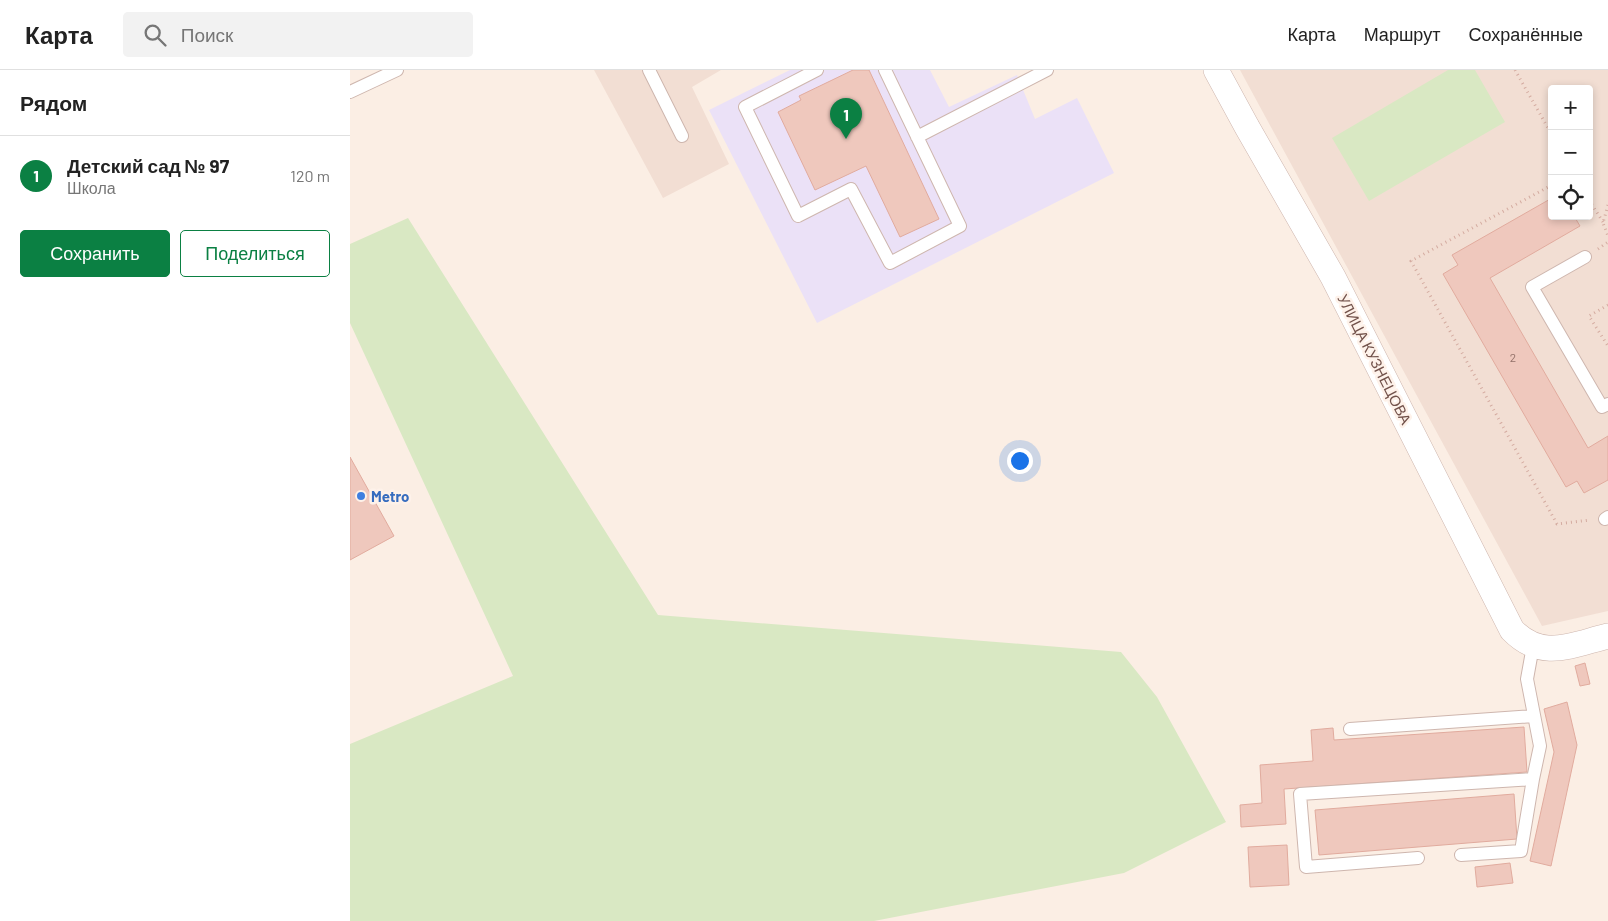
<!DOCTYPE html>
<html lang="ru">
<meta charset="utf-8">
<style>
body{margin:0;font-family:Barlow,sans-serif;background:#f2f2f2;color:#222}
.controls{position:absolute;right:15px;top:15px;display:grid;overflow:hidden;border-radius:5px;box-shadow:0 2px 8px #0003}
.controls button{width:45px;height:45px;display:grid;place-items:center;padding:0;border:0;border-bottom:1px solid #e0e0e0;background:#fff;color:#222;font:25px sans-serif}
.you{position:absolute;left:669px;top:390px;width:18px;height:18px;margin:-12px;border:4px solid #fff;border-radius:50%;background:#1a73e8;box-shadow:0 0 0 8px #1a73e833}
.badge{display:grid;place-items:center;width:32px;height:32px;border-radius:50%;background:#0b8043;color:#fff;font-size:16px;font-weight:700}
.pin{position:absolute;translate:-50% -41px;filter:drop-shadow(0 1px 2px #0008)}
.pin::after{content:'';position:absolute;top:26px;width:18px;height:15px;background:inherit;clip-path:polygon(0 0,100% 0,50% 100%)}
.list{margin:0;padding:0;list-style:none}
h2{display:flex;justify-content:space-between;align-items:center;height:65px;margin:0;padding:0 20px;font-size:21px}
h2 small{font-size:16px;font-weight:400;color:#767676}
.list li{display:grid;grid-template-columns:32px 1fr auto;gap:15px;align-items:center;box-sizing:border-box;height:80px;padding:0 20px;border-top:1px solid #e0e0e0}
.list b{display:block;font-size:19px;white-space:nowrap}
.list p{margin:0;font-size:16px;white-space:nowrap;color:#767676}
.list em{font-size:16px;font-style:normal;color:#767676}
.actions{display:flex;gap:10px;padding:15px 20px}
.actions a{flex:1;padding:11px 0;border:1px solid #0b8043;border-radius:5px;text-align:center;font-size:18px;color:#0b8043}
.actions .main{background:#0b8043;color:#fff}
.icon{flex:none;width:28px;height:28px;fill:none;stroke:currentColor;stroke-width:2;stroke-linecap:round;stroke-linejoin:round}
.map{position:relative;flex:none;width:1258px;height:851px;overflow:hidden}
header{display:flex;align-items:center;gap:30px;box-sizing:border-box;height:70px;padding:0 25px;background:#fff;border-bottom:1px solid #e0e0e0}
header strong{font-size:24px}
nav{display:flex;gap:28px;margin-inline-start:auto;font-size:18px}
.search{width:350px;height:45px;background:#f2f2f2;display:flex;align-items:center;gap:12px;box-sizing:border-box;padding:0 18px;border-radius:5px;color:#767676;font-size:19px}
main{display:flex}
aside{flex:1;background:#fff}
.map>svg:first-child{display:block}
.residential{fill:#f2ded3;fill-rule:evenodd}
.education{fill:#ebe1f7}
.green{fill:#d9e8c3}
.building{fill:#efc8bd;stroke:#e1ab9e}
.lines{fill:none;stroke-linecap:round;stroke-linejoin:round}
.service-casing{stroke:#ceb6ae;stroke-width:14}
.minor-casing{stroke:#ceb6ae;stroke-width:26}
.path{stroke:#d4aba0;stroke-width:3;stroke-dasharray:1 4;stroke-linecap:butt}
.service{stroke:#fff;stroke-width:12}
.minor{stroke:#fff;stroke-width:25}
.shop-dot{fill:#3f7fe0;stroke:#fef2ea;stroke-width:2}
.labels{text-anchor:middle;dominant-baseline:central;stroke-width:5;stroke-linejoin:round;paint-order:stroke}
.number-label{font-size:12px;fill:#917068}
.street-label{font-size:15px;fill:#72524b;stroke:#fef2ea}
.shop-label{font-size:15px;font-weight:bold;fill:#366cbe;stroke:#fef2ea;text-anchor:start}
</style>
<header>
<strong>Карта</strong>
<div class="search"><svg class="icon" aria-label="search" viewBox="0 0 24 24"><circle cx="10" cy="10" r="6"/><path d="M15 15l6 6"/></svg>Поиск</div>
<nav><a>Карта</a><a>Маршрут</a><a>Сохранённые</a></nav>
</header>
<main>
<aside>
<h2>Рядом<small></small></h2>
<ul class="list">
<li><span class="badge">1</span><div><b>Детский сад № 97</b><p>Школа</p></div><em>120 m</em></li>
</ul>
<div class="actions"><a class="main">Сохранить</a><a>Поделиться</a></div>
</aside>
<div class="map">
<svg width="1258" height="851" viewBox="0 0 1258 851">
<rect width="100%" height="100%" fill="#fbeee4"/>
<path class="residential" d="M244 0H371L342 17 379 94 313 128Z
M890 0H1258V541L1192 556ZM1202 19H1239V146H1202Z"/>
<path class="education" d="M440 0H580L599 37 667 5 685 49 727 28 764 103 467 253 359 40Z"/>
<path class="green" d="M1098 0H1125L1155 52 1019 131 982 68Z
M58 148 308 545 771 582 807 627 876 752 774 803 524 851H0V674L163 606 0 253V174Z"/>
<path class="building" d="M503 0H519L589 149 550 167 516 96 465 120 428 42 451 30 449 26Z
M1202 128V146H1224L1230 156 1140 208 1238 378 1258 366V410L1234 423 1227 411 1216 417 1093 204 1108 195 1102 185Z
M0 387 44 466 0 490Z
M1235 593 1240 614 1230 616 1225 596Z
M1217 632 1227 675 1201 796 1180 791 1204 682 1194 639Z
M1174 657 1177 702 934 719 936 754 891 757 890 735 912 733 910 695 963 691 961 660 983 658 984 670Z
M1164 724 1167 769 969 785 965 740Z
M937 775 939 815 900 817 898 777Z
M1160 793 1163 813 1127 817 1125 797Z"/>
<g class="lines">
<g class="service-casing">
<path id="service" d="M299 0 332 66
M467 0 395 37 448 146 501 119 540 193 610 156 535 0
M0 22 47 0
M567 67 697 0
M1235 187 1182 217 1252 337 1258 334
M1255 449 1258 447
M1000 659 1184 646
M1111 785 1171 781 1183 709 1190 676 1177 609 1183 576
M1068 788 956 797 950 724 1183 709"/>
</g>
<g class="minor-casing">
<path id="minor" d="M866 0 897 57 983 207 1162 560C1192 591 1221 575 1258 566"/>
</g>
<path class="path" d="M1165 0 1202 65
M1202 115 1061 191 1207 454 1240 450
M1239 130 1253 152
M1258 135 1253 153 1258 166
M1248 179 1258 172
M1258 235 1239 246 1258 276"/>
<use href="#service" class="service"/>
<use href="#minor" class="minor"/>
</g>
<circle class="shop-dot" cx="11" cy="426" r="5"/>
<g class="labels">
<g class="number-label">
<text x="1163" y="287">2</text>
</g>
<g class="street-label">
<text transform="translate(1025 289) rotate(63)">УЛИЦА КУЗНЕЦОВА</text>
</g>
<g class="shop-label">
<text x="21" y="426">Metro</text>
</g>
</g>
</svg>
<div class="controls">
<button>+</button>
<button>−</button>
<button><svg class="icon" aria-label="locate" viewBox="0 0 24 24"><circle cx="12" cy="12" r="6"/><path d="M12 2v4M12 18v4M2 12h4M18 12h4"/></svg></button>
</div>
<div class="you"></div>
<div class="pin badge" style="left:496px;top:69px">1</div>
</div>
</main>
